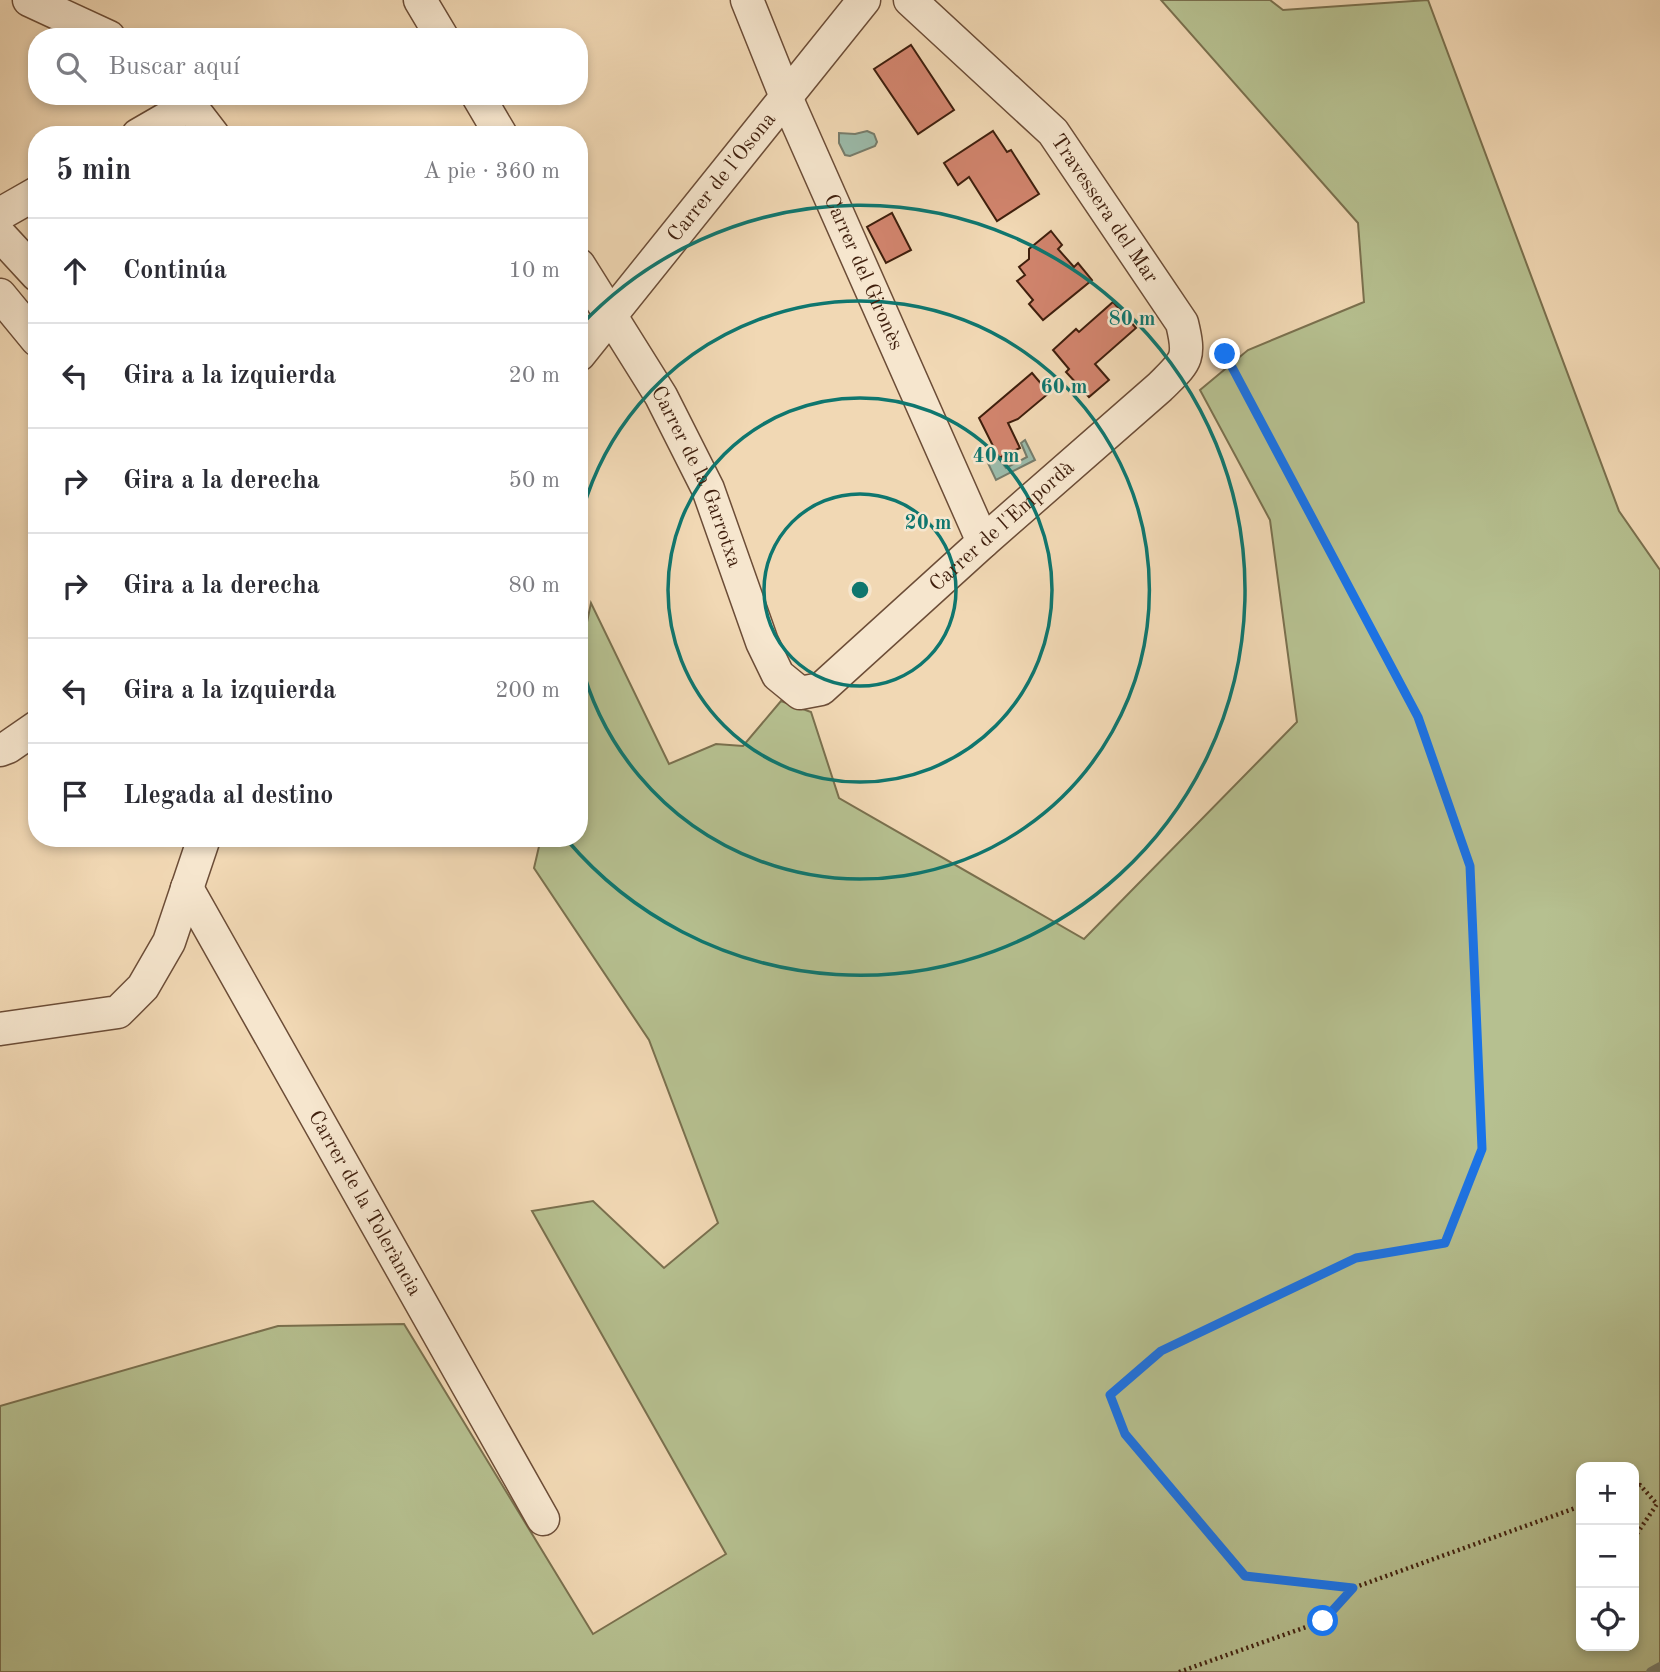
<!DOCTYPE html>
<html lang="es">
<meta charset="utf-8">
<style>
body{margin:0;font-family:"Old Standard TT",serif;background:#f7f7f7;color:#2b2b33}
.controls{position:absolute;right:21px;bottom:21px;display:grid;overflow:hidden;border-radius:14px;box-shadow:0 4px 10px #0003}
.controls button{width:63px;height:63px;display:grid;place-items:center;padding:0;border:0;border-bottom:2px solid #e1e1e2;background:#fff;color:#2b2b33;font:35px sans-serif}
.stop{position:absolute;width:21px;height:21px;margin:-16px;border:5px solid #1a73e8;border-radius:50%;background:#fff}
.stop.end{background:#1a73e8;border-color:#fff;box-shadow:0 2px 7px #0008}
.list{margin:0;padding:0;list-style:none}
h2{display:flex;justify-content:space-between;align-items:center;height:91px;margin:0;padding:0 28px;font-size:30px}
h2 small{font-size:23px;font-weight:400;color:#7c7c81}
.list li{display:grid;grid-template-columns:46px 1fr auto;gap:21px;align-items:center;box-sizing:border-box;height:105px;padding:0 28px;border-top:2px solid #e1e1e2}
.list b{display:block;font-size:26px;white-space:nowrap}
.list em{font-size:23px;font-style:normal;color:#7c7c81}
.icon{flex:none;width:38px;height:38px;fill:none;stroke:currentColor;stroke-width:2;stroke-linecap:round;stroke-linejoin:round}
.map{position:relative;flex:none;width:1660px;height:1672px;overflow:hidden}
.search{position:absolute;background:#fff;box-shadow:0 4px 10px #0003;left:28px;top:28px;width:560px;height:77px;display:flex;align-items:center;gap:18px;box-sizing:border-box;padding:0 24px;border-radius:28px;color:#7c7c81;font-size:26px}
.panel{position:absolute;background:#fff;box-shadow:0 4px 10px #0003;left:28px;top:126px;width:560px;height:721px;border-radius:28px}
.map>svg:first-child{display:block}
.green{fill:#b6c090;stroke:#7a704e;stroke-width:2;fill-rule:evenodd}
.water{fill:#9bbaa9;stroke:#767c6b;stroke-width:2}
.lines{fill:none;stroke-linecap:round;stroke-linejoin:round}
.stream{stroke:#767c6b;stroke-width:10}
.building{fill:#d1846d;stroke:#3f1f0d;stroke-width:2}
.minor-casing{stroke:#6c4d37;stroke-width:35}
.path{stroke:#3f1f0d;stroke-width:4.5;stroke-dasharray:2 3.5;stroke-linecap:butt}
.minor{stroke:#f6e6ce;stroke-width:32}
.route{stroke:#1a73e8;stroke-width:9}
.ring{fill:none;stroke:#0f766e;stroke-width:3.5}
.labels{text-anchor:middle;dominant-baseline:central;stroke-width:5;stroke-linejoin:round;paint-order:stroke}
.street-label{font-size:21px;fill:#3f1f0d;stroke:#f6e6ce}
.centre{fill:#0f766e;stroke:#f6e6ce;stroke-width:3.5}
.ring-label{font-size:21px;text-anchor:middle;font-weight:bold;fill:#0f766e;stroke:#f6e6ce;stroke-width:5;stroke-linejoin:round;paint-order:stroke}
</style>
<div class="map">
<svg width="1660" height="1672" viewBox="0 0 1660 1672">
<rect width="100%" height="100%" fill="#f1d8b4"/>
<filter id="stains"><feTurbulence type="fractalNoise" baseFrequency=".00286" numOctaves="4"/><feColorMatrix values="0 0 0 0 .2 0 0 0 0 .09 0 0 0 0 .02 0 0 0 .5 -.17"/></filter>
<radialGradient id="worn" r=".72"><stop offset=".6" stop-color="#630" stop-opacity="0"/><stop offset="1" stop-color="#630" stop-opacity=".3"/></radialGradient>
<path class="green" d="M1161 0H1270L1283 10 1428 0 1619 511 1660 570V1672H0V1406L278 1326 404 1324 593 1634 726 1554 532 1211 593 1201 664 1268 718 1223 649 1040 534 868 541 838H579V660L591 603 669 764 716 744 743 746 781 701 811 712 839 798 1084 939 1297 722 1270 520 1200 390 1248 350 1364 302 1358 223ZM1581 1467H1634V1646H1581Z"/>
<path class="water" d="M867 131 874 134 877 142 875 146 850 156 845 155 839 143V133L855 134Z
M1025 440 1035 460 996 480 987 461 997 456 1006 468 1027 457 1021 443Z"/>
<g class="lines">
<path class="stream" d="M1651 1672 1660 1667"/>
</g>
<path class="building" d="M911 45 954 110 918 134 874 69Z
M993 131 1007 152 1011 150 1039 194 997 221 969 177 958 185 944 163Z
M892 213 911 250 886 263 867 227Z
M1051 231 1062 245 1058 249 1074 267 1078 263 1092 280 1043 320 1029 304 1033 300 1017 281 1025 275 1019 267 1029 259V249Z
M1113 302 1136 328 1095 364 1109 380 1089 397 1066 372 1069 369 1053 350 1076 329 1079 332Z
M1032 373 1049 393 1018 419 1008 423 1020 448 999 458 979 418Z"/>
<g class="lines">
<g class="minor-casing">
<g id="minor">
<path d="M29 0 109 37"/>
<path d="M420 0 442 37"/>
<path id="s1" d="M747 0 786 97 983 542"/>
<path d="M183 96 213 135"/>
<path d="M478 96 501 135"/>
<path d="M138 135 190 105"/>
<path d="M0 214 37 193"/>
<path d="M0 235 37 275"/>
<path id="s2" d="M579 265 661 396 708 489 762 642 778 675 800 693 821 689 983 542 1160 387C1186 361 1191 360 1182 323L1053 132 910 0"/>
<path d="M0 295 37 340"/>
<path id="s3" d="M579 355 864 0"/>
<path d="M0 750 8 747 37 727"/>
<path id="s4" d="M187 888 543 1519"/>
<path d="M0 1029 118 1012 143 987 169 942 204 838"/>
</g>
</g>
<path class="path" d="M1218 350 1225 354 1418 717 1470 866 1482 1149 1445 1243 1356 1258 1161 1351 1110 1395 1125 1434 1245 1575 1353 1588 1581 1506
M1634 1488 1640 1485 1657 1504 1636 1535
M1179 1672 1323 1621 1353 1588"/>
<use href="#minor" class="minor"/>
</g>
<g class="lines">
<path class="route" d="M1225 354 1418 717 1470 866 1482 1149 1445 1243 1356 1258 1161 1351 1110 1395 1125 1434 1245 1576 1353 1588 1323 1621"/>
</g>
<g class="ring">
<circle cx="860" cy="590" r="96"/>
<circle cx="860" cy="590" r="192"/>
<path d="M580 520A289 289 0 1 1 580 660"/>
<path d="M581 325A385 385 0 1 1 567 840"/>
</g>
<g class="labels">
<g class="street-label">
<text stroke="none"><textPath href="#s3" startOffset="228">Carrer de l'Osona</textPath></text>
<text transform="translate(1104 209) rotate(56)">Travessera del Mar</text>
<text stroke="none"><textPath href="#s1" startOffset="296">Carrer del Gironès</textPath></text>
<text stroke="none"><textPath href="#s2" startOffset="243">Carrer de la Garrotxa</textPath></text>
<text stroke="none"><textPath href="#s2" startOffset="751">Carrer de l'Empordà</textPath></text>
<text stroke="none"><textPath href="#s4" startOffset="362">Carrer de la Tolerància</textPath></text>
</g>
</g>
<circle cx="860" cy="590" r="10" class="centre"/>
<g class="ring-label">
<text x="1132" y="325">80 m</text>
<text x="1064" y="393">60 m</text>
<text x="996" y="462">40 m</text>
<text x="928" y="529">20 m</text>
</g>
<rect width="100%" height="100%" filter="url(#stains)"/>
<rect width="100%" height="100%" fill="url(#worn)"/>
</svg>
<div class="controls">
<button>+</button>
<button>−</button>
<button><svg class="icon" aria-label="locate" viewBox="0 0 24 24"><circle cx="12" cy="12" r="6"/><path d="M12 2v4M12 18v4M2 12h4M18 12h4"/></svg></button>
</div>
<div class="stop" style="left:1323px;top:1621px"></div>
<div class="stop end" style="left:1225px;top:354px"></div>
<div class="search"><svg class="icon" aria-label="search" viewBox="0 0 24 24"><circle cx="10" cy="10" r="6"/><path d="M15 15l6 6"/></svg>Buscar aquí</div>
<section class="panel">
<h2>5 min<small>A pie · 360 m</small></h2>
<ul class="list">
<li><svg class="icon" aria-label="ahead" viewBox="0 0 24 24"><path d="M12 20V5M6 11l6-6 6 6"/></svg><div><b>Continúa</b></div><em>10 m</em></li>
<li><svg class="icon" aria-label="left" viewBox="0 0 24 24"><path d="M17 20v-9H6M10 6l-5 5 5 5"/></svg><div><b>Gira a la izquierda</b></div><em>20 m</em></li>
<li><svg class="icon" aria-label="right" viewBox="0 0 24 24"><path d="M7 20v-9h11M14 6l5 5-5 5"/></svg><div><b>Gira a la derecha</b></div><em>50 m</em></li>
<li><svg class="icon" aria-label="right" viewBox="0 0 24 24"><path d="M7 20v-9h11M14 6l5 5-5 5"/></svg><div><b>Gira a la derecha</b></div><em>80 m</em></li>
<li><svg class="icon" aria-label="left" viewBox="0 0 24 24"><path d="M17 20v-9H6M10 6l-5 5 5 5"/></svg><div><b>Gira a la izquierda</b></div><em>200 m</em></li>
<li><svg class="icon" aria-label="arrive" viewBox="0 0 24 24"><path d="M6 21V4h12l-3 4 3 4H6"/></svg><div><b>Llegada al destino</b></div></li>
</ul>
</section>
</div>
